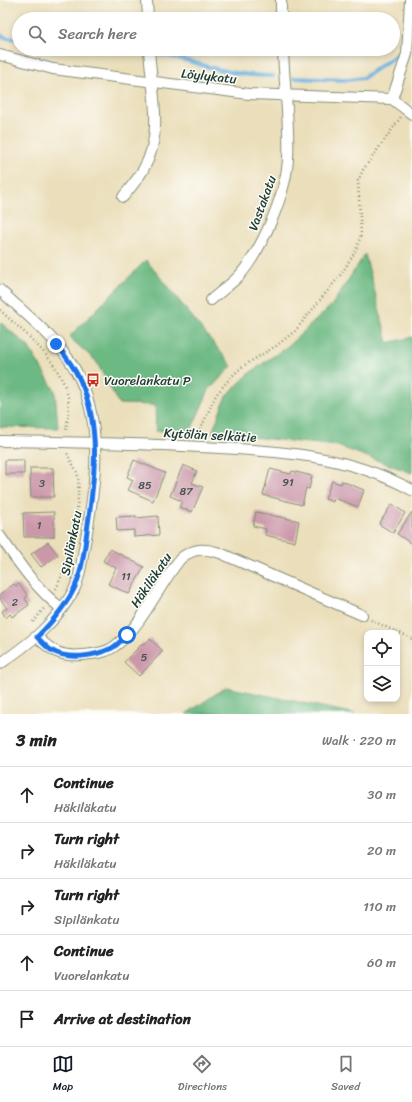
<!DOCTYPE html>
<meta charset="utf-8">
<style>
body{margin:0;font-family:Sriracha,sans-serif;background:#f2f2f2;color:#222}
.controls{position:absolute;right:12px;bottom:12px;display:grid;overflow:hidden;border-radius:8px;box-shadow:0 2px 6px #0003}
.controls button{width:36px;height:36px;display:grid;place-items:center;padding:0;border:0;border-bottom:1px solid #e0e0e0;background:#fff;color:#222;font:20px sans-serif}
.stop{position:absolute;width:12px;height:12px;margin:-9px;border:3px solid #1a73e8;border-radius:50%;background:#fff}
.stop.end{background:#1a73e8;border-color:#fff;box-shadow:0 1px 4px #0008}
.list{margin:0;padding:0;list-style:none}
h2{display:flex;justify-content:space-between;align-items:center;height:52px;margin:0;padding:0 16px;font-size:17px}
h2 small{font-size:13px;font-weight:400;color:#767676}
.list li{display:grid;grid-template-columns:26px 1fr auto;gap:12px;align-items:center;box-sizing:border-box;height:56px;padding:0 16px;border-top:1px solid #e0e0e0}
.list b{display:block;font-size:15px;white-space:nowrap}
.list p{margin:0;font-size:13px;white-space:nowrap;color:#767676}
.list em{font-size:13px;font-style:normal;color:#767676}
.icon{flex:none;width:22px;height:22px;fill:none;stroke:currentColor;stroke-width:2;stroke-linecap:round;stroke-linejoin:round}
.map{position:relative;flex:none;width:412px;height:714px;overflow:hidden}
.search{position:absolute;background:#fff;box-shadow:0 2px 6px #0003;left:12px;right:12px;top:12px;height:44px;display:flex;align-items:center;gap:10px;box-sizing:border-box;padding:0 14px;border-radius:22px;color:#767676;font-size:15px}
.sheet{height:332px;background:#fff}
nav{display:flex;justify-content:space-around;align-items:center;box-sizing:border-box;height:56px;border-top:1px solid #e0e0e0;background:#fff;font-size:11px;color:#767676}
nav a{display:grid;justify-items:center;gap:2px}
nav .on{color:#111827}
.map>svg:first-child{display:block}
.forest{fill:#6db983;stroke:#467b5c}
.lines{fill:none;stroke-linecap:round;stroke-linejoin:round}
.stream{stroke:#68afdf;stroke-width:4}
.building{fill:#cb98aa}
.minor-casing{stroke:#858e78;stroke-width:12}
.path{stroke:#858e78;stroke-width:2.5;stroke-dasharray:1 3;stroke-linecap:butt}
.minor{stroke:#fff;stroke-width:10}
.route{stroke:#1a73e8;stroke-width:5}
.labels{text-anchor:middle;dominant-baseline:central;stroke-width:3;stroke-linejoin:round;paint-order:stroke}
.number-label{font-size:11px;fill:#4a5452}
.street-label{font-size:13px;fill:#1f3d34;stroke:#fdfcf7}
.poi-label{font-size:13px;fill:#1f3d34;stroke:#fdfcf7;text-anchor:start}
</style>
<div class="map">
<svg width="412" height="714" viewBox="0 0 412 714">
<rect width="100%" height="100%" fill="#fdfcf7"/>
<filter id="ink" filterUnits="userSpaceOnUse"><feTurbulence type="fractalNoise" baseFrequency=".025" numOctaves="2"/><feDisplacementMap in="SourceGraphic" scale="8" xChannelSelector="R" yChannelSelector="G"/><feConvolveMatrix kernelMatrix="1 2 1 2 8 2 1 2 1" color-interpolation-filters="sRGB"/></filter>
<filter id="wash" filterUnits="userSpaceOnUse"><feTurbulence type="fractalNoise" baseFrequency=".012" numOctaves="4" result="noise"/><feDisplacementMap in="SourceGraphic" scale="16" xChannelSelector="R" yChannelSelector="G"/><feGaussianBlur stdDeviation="0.9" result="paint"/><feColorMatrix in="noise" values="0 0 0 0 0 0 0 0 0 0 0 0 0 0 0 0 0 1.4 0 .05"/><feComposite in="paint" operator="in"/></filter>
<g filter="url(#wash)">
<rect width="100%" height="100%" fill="#ebdfbb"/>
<path class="forest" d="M365 254 388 343 412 337V473L338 446 212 433 226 396 251 372 288 346 332 305Z
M146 260 232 366 209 390 191 430 156 431 155 405 119 404 96 361 69 337Z
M0 322 28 346 55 391 58 428 0 427Z
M226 687 356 714H186Z"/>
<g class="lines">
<path class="stream" d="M0 35 7 38 19 39
M93 49 105 51 109 49
M127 49 139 53
M160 55C175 56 188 61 202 65 225 72 249 76 273 76
M294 78 348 80 363 78 399 53"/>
</g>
<g id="blocks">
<path class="building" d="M268 15V19H245V16Z
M5 460H24V474H5Z
M134 460 165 473 153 501 128 490 133 480 127 477Z
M183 465 197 471 192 483 203 487 192 512 179 507 182 501 170 496Z
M30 468H53L54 497H31Z
M270 469 291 474 292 471 312 476 309 489 306 488 302 505 263 495Z
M332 481 341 484 342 481 364 490 358 507 334 498 333 502 325 499Z
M392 504 405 513 393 533 379 524Z
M54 512V537H24L23 513Z
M256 512 299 521 295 542 265 535 266 529 253 526Z
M412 512V544L397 534Z
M136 516V518L158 516 159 535 134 537V530L117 531 116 517Z
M48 542 58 555 41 567 31 554Z
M110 549 144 567 129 594 108 584 116 568 103 561Z
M14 584 16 586 19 584 28 596 25 598 29 605 12 617 10 614 6 618 2 611 7 608 0 599V594Z
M150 639 163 651 139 676 124 662 143 643 145 644Z"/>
</g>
</g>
<g filter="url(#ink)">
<use href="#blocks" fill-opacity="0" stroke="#858e78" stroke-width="1"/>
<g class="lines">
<g class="minor-casing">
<path id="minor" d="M147 0 148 19
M281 0V19
M0 55 53 69 249 94 392 99 412 114
M392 99 407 54 410 0
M123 197C130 188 138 179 143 170 165 133 151 88 149 49
M0 290C28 317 64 343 80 379 104 431 95 489 85 543 82 558 81 576 74 590 55 624 31 642 0 664
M211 300C220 292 230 285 239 276 262 250 286 194 288 159 290 122 284 86 283 49
M0 441C67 442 134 443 200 447 275 451 344 453 412 490
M0 536C18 562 36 589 62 609
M37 637C53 652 61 657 83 655 94 654 106 653 115 646 144 624 158 586 181 558 194 548 204 548 220 553L362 615"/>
</g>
<path class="path" d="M0 310C26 335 60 360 68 397 70 409 67 420 66 431
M197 437 216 395 231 377 243 366 276 346 295 331 342 273 356 250 361 235 358 181 363 170 401 117
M56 589C68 565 81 504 78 477 77 468 69 461 67 452
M371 620 412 639
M33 622 45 607"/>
<use href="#minor" class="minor"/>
</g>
</g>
<g class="lines" filter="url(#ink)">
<path class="route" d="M56 344C65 355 74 367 80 380 101 426 95 474 88 524 85 544 83 570 74 589 65 607 51 623 37 637 41 641 46 647 51 650 68 661 95 656 112 648 118 645 122 639 127 635"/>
</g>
<defs>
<g id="bus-bare" transform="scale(1.08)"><path d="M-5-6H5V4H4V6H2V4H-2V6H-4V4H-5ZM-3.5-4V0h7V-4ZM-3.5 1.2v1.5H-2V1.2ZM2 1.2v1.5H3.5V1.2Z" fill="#c8321e" stroke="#fdfcf7" stroke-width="2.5" paint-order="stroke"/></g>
</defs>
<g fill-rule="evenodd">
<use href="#bus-bare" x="93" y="380"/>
</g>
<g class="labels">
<g class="number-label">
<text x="288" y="482">91</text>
<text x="42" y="483">3</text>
<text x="145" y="485">85</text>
<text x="186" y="491">87</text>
<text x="39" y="525">1</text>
<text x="126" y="576">11</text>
<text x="15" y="602">2</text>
<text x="144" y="657">5</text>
</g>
<g class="street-label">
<text transform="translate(209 76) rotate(6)">Löylykatu</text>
<text transform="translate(262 203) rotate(-70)">Vastakatu</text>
<text transform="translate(210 435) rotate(3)">Kytölän selkätie</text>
<text transform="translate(71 543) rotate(-79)">Sipilänkatu</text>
<text transform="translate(151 580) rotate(-56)">Häkiläkatu</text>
</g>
<g class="poi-label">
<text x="104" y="380">Vuorelankatu P</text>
</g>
</g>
</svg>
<div class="controls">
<button><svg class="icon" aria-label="locate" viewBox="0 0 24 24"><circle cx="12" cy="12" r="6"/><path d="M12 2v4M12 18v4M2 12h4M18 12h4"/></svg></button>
<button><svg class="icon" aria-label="layers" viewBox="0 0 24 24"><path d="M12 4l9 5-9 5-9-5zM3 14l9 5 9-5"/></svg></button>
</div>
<div class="stop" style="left:127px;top:635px"></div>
<div class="stop end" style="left:56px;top:344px"></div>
<div class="search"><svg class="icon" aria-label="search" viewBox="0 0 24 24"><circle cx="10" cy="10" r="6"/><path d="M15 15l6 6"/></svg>Search here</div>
</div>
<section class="sheet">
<h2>3 min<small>Walk · 220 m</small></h2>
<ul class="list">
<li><svg class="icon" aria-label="ahead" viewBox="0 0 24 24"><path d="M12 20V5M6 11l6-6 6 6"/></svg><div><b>Continue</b><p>Häkiläkatu</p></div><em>30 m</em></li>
<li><svg class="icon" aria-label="right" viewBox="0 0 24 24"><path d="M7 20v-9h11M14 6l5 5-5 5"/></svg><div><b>Turn right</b><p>Häkiläkatu</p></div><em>20 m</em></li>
<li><svg class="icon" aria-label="right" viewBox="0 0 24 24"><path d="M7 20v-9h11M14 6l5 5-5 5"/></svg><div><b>Turn right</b><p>Sipilänkatu</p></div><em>110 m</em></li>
<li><svg class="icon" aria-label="ahead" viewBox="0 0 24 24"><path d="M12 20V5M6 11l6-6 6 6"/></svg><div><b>Continue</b><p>Vuorelankatu</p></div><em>60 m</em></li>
<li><svg class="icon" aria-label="arrive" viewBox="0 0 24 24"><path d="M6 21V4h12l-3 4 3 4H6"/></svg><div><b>Arrive at destination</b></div></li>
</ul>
</section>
<nav>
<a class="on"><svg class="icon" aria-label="map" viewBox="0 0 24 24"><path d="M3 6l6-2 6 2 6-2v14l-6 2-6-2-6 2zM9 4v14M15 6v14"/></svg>Map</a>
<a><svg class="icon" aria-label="directions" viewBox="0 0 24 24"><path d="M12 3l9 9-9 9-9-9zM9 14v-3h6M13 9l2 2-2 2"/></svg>Directions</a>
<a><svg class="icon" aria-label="saved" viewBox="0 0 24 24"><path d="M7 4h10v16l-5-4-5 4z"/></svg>Saved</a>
</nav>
